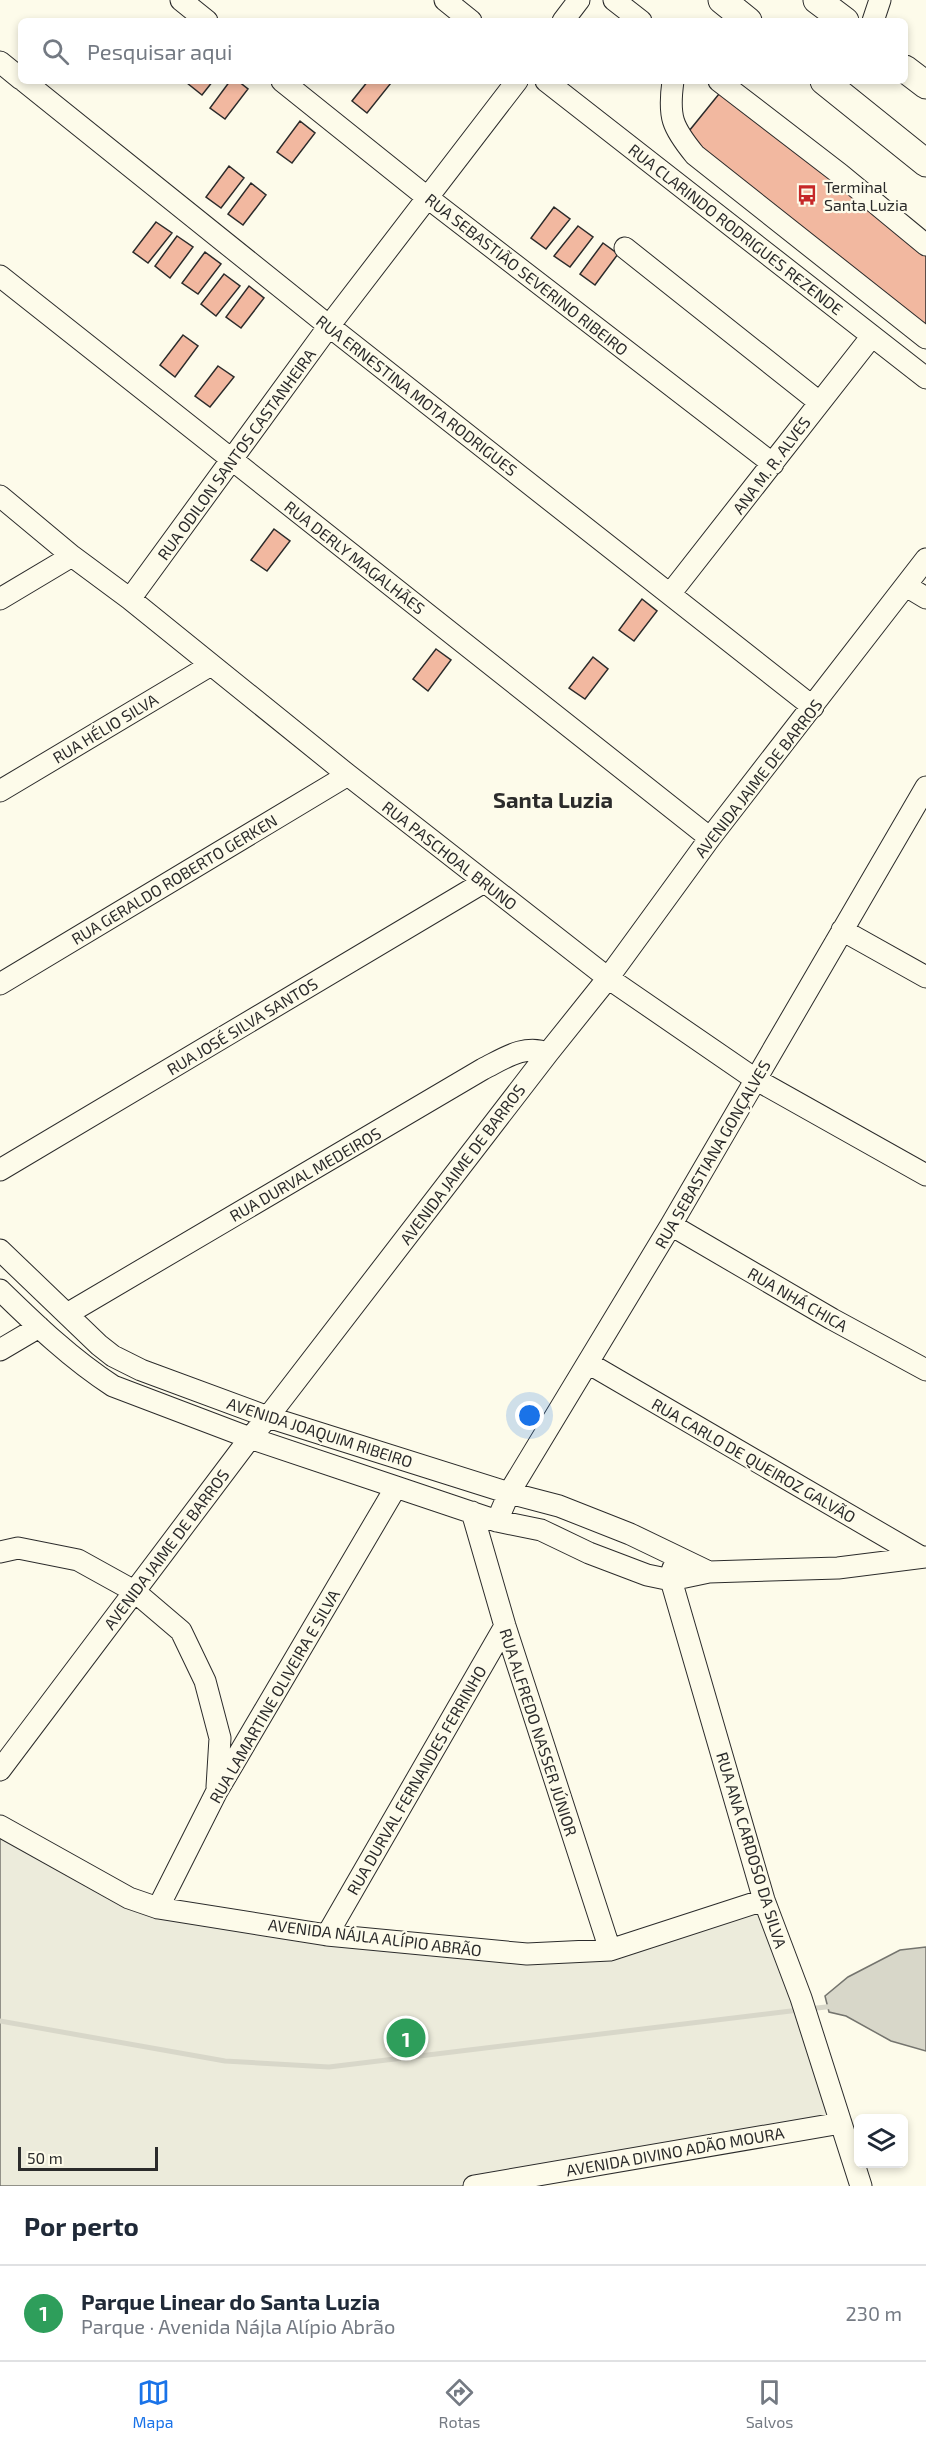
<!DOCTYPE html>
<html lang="pt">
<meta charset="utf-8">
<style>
body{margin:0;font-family:"Exo 2",sans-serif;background:#f2f2f3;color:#1f2937}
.controls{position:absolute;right:18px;bottom:18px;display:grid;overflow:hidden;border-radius:9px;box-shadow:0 3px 9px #0003}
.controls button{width:54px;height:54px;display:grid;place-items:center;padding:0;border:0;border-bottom:2px solid #e0e1e3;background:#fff;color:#1f2937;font:30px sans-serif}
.scale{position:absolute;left:18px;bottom:15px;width:140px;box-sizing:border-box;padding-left:6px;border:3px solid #2b2b2b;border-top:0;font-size:16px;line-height:21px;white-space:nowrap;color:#2b2b2b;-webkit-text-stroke:4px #fdfbea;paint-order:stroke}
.you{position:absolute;left:530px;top:1416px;width:21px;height:21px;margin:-15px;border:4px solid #fff;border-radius:50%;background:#1a73e8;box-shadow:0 0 0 9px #1a73e833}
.badge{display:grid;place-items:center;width:39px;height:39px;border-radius:50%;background:#1a73e8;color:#fff;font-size:20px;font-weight:700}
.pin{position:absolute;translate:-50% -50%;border:3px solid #fff;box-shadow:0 2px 6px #0006}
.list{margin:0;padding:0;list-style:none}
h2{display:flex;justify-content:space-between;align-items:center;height:78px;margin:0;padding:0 24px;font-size:26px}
h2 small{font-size:20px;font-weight:400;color:#747a83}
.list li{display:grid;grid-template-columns:39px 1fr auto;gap:18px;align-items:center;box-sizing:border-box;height:96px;padding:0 24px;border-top:2px solid #e0e1e3}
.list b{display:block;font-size:22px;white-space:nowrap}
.list p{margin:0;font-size:20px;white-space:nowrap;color:#747a83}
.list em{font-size:20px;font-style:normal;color:#747a83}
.icon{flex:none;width:33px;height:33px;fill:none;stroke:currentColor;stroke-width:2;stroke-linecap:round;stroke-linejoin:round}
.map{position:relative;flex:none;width:926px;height:2186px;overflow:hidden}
.search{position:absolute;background:#fff;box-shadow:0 3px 9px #0003;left:18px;right:18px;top:18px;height:66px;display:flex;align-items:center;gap:15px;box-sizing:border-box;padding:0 21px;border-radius:9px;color:#747a83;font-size:22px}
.sheet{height:174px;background:#fff}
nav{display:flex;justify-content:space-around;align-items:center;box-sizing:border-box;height:84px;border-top:2px solid #e0e1e3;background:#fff;font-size:16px;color:#747a83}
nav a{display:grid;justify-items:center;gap:3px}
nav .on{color:#1a73e8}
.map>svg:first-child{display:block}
.green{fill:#ecebdb;stroke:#74746e;stroke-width:1.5}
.water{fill:#d8d7c9;stroke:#74746e;stroke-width:1.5}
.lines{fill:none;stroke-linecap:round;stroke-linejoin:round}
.stream{stroke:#d8d7c9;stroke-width:5}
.building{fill:#f2b8a0;stroke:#2b2b2b;stroke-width:1.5}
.minor-casing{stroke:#2b2b2b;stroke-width:23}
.major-casing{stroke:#2b2b2b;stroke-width:29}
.minor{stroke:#fdfbea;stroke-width:21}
.major{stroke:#fdfbea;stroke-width:27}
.labels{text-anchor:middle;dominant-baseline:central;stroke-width:4.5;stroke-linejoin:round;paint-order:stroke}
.poi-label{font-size:16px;fill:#2b2b2b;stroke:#fdfbea;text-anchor:start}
.street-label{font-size:16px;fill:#2b2b2b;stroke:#fdfbea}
.district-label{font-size:22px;font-weight:bold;fill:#2b2b2b;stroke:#fdfbea}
</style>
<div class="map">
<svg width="926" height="2186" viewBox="0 0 926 2186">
<rect width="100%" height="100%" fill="#fdfbea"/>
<path class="green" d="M0 1826 129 1898 327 1935 610 1950 764 1900 841 2123 474 2186H0Z"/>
<path class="water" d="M926 1947V2051L891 2041 846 2016 829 2012 825 1996 848 1977 900 1950Z"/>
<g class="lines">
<path class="stream" d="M808 2009 835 2006
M0 2021 225 2061 329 2067 799 2010"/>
</g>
<path class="building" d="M189 81H213L202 95 187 83Z
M230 81H238L248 89 225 119 210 108Z
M368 81 391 83 367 113 352 101Z
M723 89 926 252V329L685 136Z
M300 121 315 133 292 163 277 152Z
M229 166 244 178 221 208 206 197Z
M251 183 266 195 243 225 228 214Z
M554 207 570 219 546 249 531 238Z
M156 222 172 233 148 263 133 252Z
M578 226 593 237 570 267 554 256Z
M177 236 193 247 170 278 155 266Z
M603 243 618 254 595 285 580 274Z
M205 252 221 264 198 294 182 283Z
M224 274 240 286 216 316 201 304Z
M249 286 264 298 241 328 226 317Z
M183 335 198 346 175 377 160 365Z
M218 366 234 377 210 407 195 396Z
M274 529 290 541 267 571 251 560Z
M642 599 657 611 634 641 619 630Z
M436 649 451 660 428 691 413 679Z
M593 657 608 669 585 699 569 688Z"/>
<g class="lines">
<g class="minor-casing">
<path id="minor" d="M181 0 207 21
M445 0 471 21
M614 0 641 21
M563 21 579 0
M873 21 880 0
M0 62 21 79
M24 81 329 326 813 707
M282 81 428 198 773 464
M546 81 926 378
M673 81C668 117 672 127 695 155L926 338
M719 81 840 174 926 245
M625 248 819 402
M0 276 710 838
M0 496 72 556 130 599 348 775 608 978 755 1079 926 1175
M906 586 926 598
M670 594 872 336
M0 599 72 556
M130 599 329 326 517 81
M0 791 211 665
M842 930 926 977
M0 984 348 775
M0 1170 484 882
M671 1225 832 1319 926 1370
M0 1250 99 1345 113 1356 141 1370 268 1417 509 1493 559 1506 630 1534 709 1572
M0 1290C35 1324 71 1359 113 1386L250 1438 396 1487 497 1521 541 1530 589 1553 647 1575 671 1580 709 1572 838 1568 926 1557
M67 1314 483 1069C505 1058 524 1044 548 1053
M0 1350 39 1327
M588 1363 921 1557
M472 1512 505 1626 610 1950
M497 1521 509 1493 671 1225 926 787
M0 1552 18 1548 78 1560 134 1591 181 1631 205 1681 220 1738 217 1787
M673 1568 671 1580 764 1900 801 1998 861 2186
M0 1770 250 1438 268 1417 548 1053 608 978 710 838 926 559
M0 1826 129 1898 158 1908 327 1935 527 1954 610 1950 764 1900
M158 1908 216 1793 396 1487
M327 1935 505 1626
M474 2186 841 2123"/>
</g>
<g class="major-casing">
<path id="major" d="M722 0 748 21
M817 0 845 21
M905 69 926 85
M824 81 926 163"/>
</g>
<use href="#minor" class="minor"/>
<use href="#major" class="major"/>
</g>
<defs>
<g id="bus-bare" transform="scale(1.62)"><path d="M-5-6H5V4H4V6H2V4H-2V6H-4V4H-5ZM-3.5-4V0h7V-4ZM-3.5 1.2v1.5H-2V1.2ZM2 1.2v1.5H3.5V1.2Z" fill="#c62828" stroke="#fdfbea" stroke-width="2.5" paint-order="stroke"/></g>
</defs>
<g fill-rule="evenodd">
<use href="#bus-bare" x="807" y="195"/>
</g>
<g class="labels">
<g class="poi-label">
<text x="824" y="186">Terminal<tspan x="824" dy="18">Santa Luzia</tspan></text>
</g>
<g class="street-label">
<text transform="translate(736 229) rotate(38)">RUA CLARINDO RODRIGUES REZENDE</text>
<text transform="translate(527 274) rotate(38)">RUA SEBASTIÃO SEVERINO RIBEIRO</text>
<text transform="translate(417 395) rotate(38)">RUA ERNESTINA MOTA RODRIGUES</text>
<text transform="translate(236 454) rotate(-54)">RUA ODILON SANTOS CASTANHEIRA</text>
<text transform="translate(771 465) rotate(-53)">ANA M. R. ALVES</text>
<text transform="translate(355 557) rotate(38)">RUA DERLY MAGALHÃES</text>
<text transform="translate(105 728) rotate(-31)">RUA HÉLIO SILVA</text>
<text transform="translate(758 778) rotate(-52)">AVENIDA JAIME DE BARROS</text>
<text transform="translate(450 855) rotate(38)">RUA PASCHOAL BRUNO</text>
<text transform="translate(174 879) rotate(-31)">RUA GERALDO ROBERTO GERKEN</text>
<text transform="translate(242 1026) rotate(-31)">RUA JOSÉ SILVA SANTOS</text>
<text transform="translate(712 1154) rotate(-60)">RUA SEBASTIANA GONÇALVES</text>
<text transform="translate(462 1164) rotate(-53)">AVENIDA JAIME DE BARROS</text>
<text transform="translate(305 1174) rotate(-30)">RUA DURVAL MEDEIROS</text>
<text transform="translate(798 1299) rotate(30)">RUA NHÁ CHICA</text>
<text transform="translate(320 1432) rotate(18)">AVENIDA JOAQUIM RIBEIRO</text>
<text transform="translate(754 1460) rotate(30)">RUA CARLO DE QUEIROZ GALVÃO</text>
<text transform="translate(166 1549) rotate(-53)">AVENIDA JAIME DE BARROS</text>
<text transform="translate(274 1696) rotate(-60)">RUA LAMARTINE OLIVEIRA E SILVA</text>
<text transform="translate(539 1732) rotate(72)">RUA ALFREDO NASSER JÚNIOR</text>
<text transform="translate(416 1780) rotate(-60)">RUA DURVAL FERNANDES FERRINHO</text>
<text transform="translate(752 1850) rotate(73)">RUA ANA CARDOSO DA SILVA</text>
<text transform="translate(375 1937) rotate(7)">AVENIDA NÁJLA ALÍPIO ABRÃO</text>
<text transform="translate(675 2151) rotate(-10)">AVENIDA DIVINO ADÃO MOURA</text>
</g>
<g class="district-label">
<text x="553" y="799">Santa Luzia</text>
</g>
</g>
</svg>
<div class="controls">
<button><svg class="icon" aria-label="layers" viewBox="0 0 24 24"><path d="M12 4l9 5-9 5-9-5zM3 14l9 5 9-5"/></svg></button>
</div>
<div class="scale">50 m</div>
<div class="you"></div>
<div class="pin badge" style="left:406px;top:2038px;background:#2e9e5b">1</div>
<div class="search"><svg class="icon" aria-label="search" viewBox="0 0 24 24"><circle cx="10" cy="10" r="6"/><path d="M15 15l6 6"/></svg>Pesquisar aqui</div>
</div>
<section class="sheet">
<h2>Por perto<small></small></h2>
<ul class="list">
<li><span class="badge" style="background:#2e9e5b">1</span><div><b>Parque Linear do Santa Luzia</b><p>Parque · Avenida Nájla Alípio Abrão</p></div><em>230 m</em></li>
</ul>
</section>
<nav>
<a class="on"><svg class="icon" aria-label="map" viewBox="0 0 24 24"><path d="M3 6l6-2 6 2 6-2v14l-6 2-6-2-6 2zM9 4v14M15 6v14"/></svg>Mapa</a>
<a><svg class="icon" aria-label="directions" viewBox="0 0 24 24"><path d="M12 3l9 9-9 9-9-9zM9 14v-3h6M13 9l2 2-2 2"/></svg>Rotas</a>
<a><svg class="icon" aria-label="saved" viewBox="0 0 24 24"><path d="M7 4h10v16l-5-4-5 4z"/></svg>Salvos</a>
</nav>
